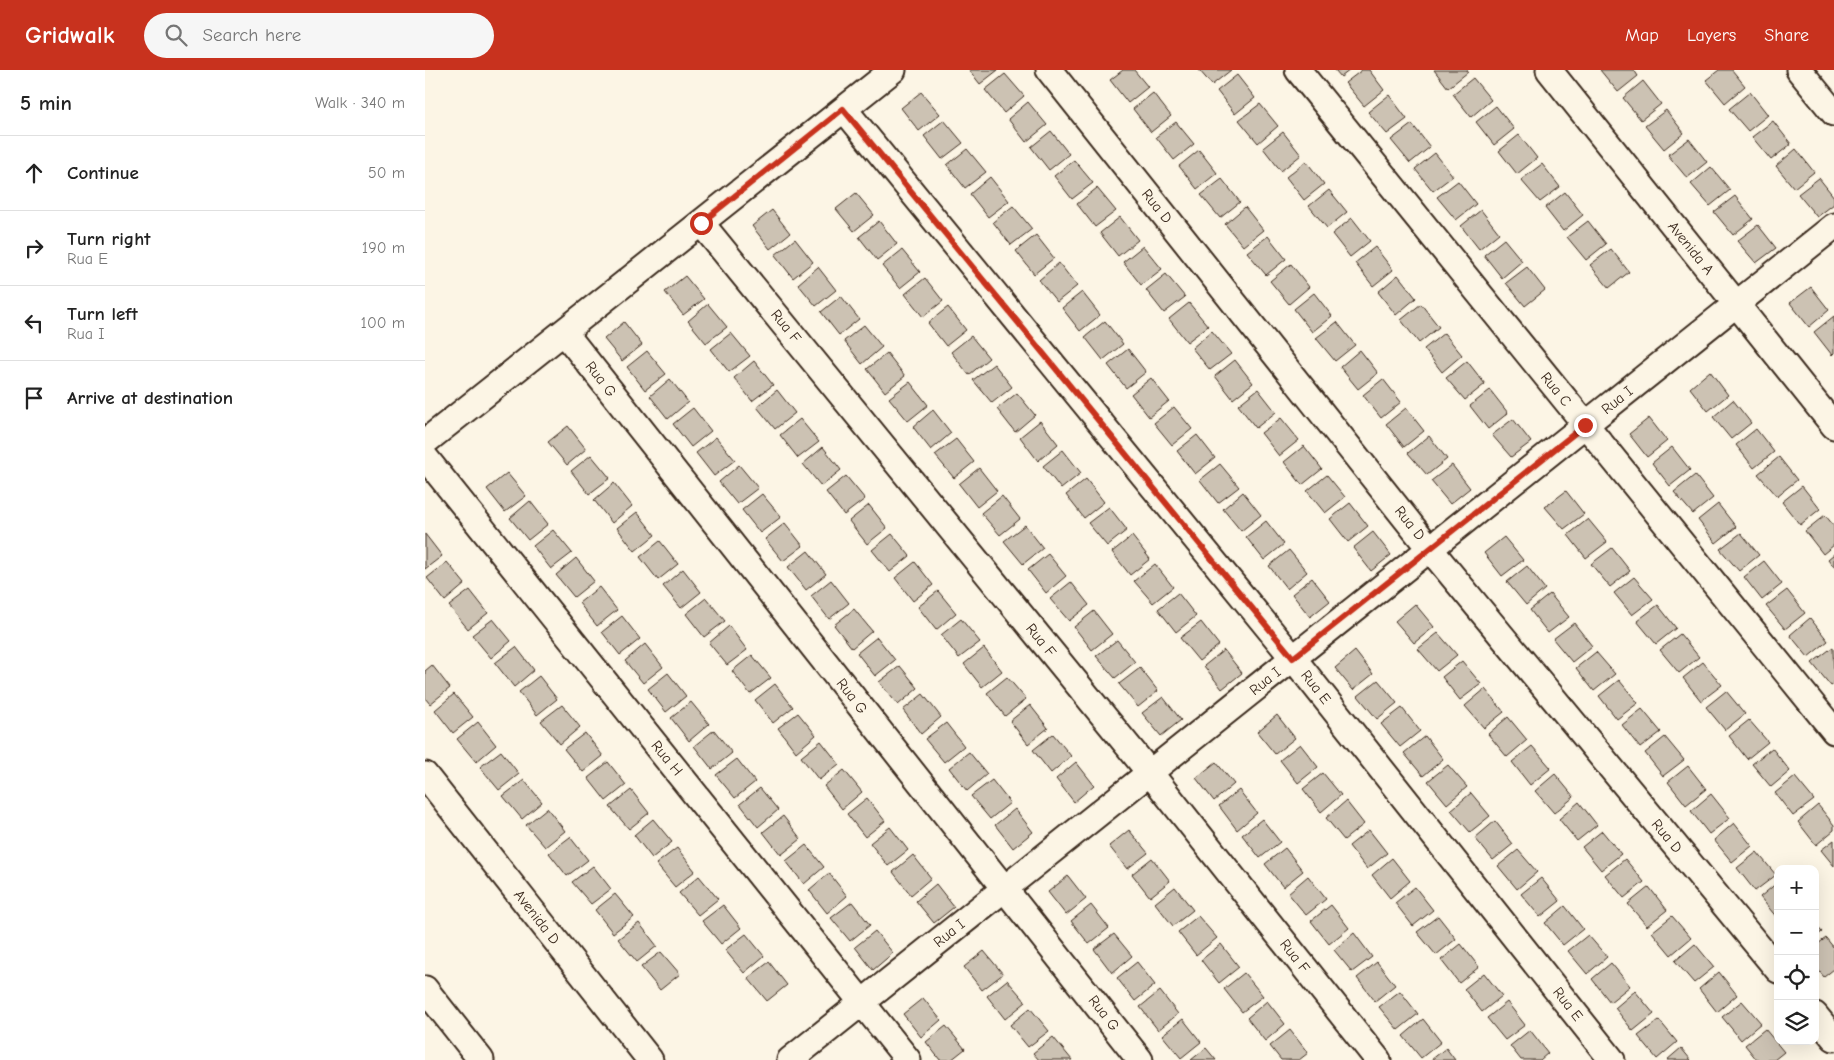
<!DOCTYPE html>
<meta charset="utf-8">
<style>
body{margin:0;font-family:"Comic Neue",sans-serif;background:#f6f6f6;color:#222}
.controls{position:absolute;right:15px;bottom:15px;display:grid;overflow:hidden;border-radius:10px;box-shadow:0 5px 20px #0002}
.controls button{width:45px;height:45px;display:grid;place-items:center;padding:0;border:0;border-bottom:1px solid #e0e0e0;background:#fff;color:#222;font:25px sans-serif}
.stop{position:absolute;width:15px;height:15px;margin:-11px;border:4px solid #c8321e;border-radius:50%;background:#fff}
.stop.end{background:#c8321e;border-color:#fff;box-shadow:0 1px 5px #0008}
.list{margin:0;padding:0;list-style:none}
h2{display:flex;justify-content:space-between;align-items:center;height:65px;margin:0;padding:0 20px;font-size:21px}
h2 small{font-size:16px;font-weight:400;color:#767676}
.list li{display:grid;grid-template-columns:32px 1fr auto;gap:15px;align-items:center;box-sizing:border-box;height:75px;padding:0 20px;border-top:1px solid #e0e0e0}
.list b{display:block;font-size:19px;white-space:nowrap}
.list p{margin:0;font-size:16px;white-space:nowrap;color:#767676}
.list em{font-size:16px;font-style:normal;color:#767676}
.icon{flex:none;width:28px;height:28px;fill:none;stroke:currentColor;stroke-width:2;stroke-linecap:round;stroke-linejoin:round}
.map{position:relative;flex:none;width:1409px;height:990px;overflow:hidden}
header{display:flex;align-items:center;gap:30px;box-sizing:border-box;height:70px;padding:0 25px;background:#c8321e;color:#fff}
header strong{font-size:24px}
nav{display:flex;gap:28px;margin-inline-start:auto;font-size:18px}
.search{width:350px;height:45px;background:#f6f6f6;display:flex;align-items:center;gap:12px;box-sizing:border-box;padding:0 18px;border-radius:28px;color:#767676;font-size:19px}
main{display:flex}
aside{flex:1;background:#fff}
.map>svg:first-child{display:block}
.building{fill:#ccc2b3;stroke:#3b2a1e}
.lines{fill:none;stroke-linecap:round;stroke-linejoin:round}
.street-casing{stroke:#3b2a1e;stroke-width:29}
.street{stroke:#fcf5e5;stroke-width:25}
.route{stroke:#c8321e;stroke-width:6}
.labels{text-anchor:middle;dominant-baseline:central;stroke-width:5;stroke-linejoin:round;paint-order:stroke}
.street-label{font-size:15px;fill:#3b2a1e;stroke:#fcf5e5}
</style>
<header>
<strong>Gridwalk</strong>
<div class="search"><svg class="icon" aria-label="search" viewBox="0 0 24 24"><circle cx="10" cy="10" r="6"/><path d="M15 15l6 6"/></svg>Search here</div>
<nav><a>Map</a><a>Layers</a><a>Share</a></nav>
</header>
<main>
<aside>
<h2>5 min<small>Walk · 340 m</small></h2>
<ul class="list">
<li><svg class="icon" aria-label="ahead" viewBox="0 0 24 24"><path d="M12 20V5M6 11l6-6 6 6"/></svg><div><b>Continue</b></div><em>50 m</em></li>
<li><svg class="icon" aria-label="right" viewBox="0 0 24 24"><path d="M7 20v-9h11M14 6l5 5-5 5"/></svg><div><b>Turn right</b><p>Rua E</p></div><em>190 m</em></li>
<li><svg class="icon" aria-label="left" viewBox="0 0 24 24"><path d="M17 20v-9H6M10 6l-5 5 5 5"/></svg><div><b>Turn left</b><p>Rua I</p></div><em>100 m</em></li>
<li><svg class="icon" aria-label="arrive" viewBox="0 0 24 24"><path d="M6 21V4h12l-3 4 3 4H6"/></svg><div><b>Arrive at destination</b></div></li>
</ul>
</aside>
<div class="map">
<svg width="1409" height="990" viewBox="0 0 1409 990">
<rect width="100%" height="100%" fill="#fcf5e5"/>
<filter id="ink" filterUnits="userSpaceOnUse"><feTurbulence type="fractalNoise" baseFrequency=".02" numOctaves="2"/><feDisplacementMap in="SourceGraphic" scale="10" xChannelSelector="R" yChannelSelector="G"/><feConvolveMatrix kernelMatrix="1 2 1 2 8 2 1 2 1" color-interpolation-filters="sRGB"/></filter>
<g filter="url(#ink)">
<path class="building" d="M544 0H573L555 14Z
M698 0H709L723 17 703 33 685 10Z
M774 0H806L787 15Z
M910 0H925L916 7Z
M937 0H944L959 20 939 36 920 13Z
M1009 0H1042L1043 2 1023 18Z
M1175 0H1209L1213 6 1193 22Z
M1294 0H1307L1320 16 1300 33 1281 10Z
M580 4 599 26 579 43 560 20Z
M812 5 830 28 810 44 792 21Z
M1048 8 1066 30 1046 47 1028 24Z
M1218 11 1236 34 1216 50 1198 28Z
M496 22 515 44 494 61 476 38Z
M1325 22 1343 45 1323 61 1304 39Z
M728 23 746 46 726 62 708 39Z
M964 25 982 49 962 64 943 42Z
M603 32 622 55 601 72 583 49Z
M835 34 853 56 833 73 814 50Z
M1071 36 1089 59 1069 75 1051 52Z
M1241 40 1259 63 1239 79 1220 56Z
M519 50 538 73 517 89 499 66Z
M1348 51 1366 74 1346 90 1327 67Z
M751 52 769 74 749 90 731 67Z
M987 54 1005 77 985 93 966 70Z
M626 61 644 84 624 100 606 77Z
M858 62 876 85 856 101 838 78Z
M1094 65 1112 88 1092 104 1074 81Z
M1264 69 1282 92 1262 108 1243 85Z
M542 79 561 102 540 118 522 95Z
M1371 79 1389 102 1369 118 1351 96Z
M774 80 792 103 772 119 754 96Z
M1010 83 1028 106 1008 121 990 99Z
M649 90 668 113 647 129 629 106Z
M881 91 899 114 879 130 861 107Z
M1117 94 1135 117 1115 132 1096 110Z
M1286 97 1305 120 1285 136 1266 114Z
M565 107 584 131 563 147 545 124Z
M1394 108 1409 127V134L1392 147 1373 124Z
M797 109 815 132 795 148 776 125Z
M1033 111 1051 134 1031 150 1012 127Z
M672 118 691 141 670 157 652 134Z
M904 120 922 142 902 158 884 136Z
M1140 122 1158 145 1138 161 1120 138Z
M431 123 449 145 429 161 411 139Z
M1310 126 1328 149 1308 165 1289 142Z
M588 136 607 159 586 175 568 152Z
M820 137 838 160 818 176 800 154Z
M347 140 365 163 345 179 327 156Z
M1056 140 1074 163 1054 179 1036 156Z
M695 147 713 170 693 186 675 163Z
M927 148 945 171 925 187 907 164Z
M454 151 472 174 452 190 434 167Z
M1163 151 1181 174 1161 190 1142 167Z
M1333 155 1351 178 1331 193 1312 171Z
M611 165 629 188 609 204 591 181Z
M843 166 861 189 841 205 822 182Z
M370 169 388 192 368 208 350 185Z
M1079 169 1097 191 1077 208 1059 185Z
M718 176 737 199 716 215 698 192Z
M950 177 968 200 948 216 930 193Z
M1186 179 1204 202 1184 218 1165 195Z
M477 180 495 202 475 218 457 196Z
M634 193 652 216 632 232 614 210Z
M866 194 884 217 864 234 845 211Z
M393 197 411 220 391 236 373 214Z
M1102 197 1120 220 1100 236 1081 213Z
M741 204 760 227 739 243 721 220Z
M973 205 991 228 971 245 953 222Z
M260 206 279 229 258 245 240 222Z
M500 208 518 231 498 247 480 224Z
M1386 217 1404 240 1384 257 1365 233Z
M657 222 675 245 655 261 637 238Z
M889 223 907 246 887 262 869 239Z
M416 226 434 249 414 265 396 242Z
M764 233 783 256 762 272 744 249Z
M283 234 302 257 281 273 263 251Z
M996 234 1014 257 994 273 976 250Z
M523 237 541 260 521 276 503 253Z
M1409 246V283L1407 285 1389 262Z
M680 251 698 274 678 290 660 267Z
M199 252 217 275 197 291 179 269Z
M912 252 930 275 910 291 891 268Z
M439 255 457 277 437 294 419 271Z
M787 261 806 284 785 300 767 278Z
M306 263 325 286 304 302 286 279Z
M1019 263 1037 285 1017 302 999 279Z
M546 266 564 288 544 305 526 282Z
M703 279 721 302 701 318 683 295Z
M935 280 953 303 933 319 915 297Z
M222 281 241 304 220 320 202 297Z
M462 283 480 306 460 322 442 299Z
M810 290 828 313 808 329 790 306Z
M329 291 348 315 327 331 309 308Z
M1042 291 1060 314 1040 330 1021 308Z
M569 294 587 317 567 333 548 310Z
M1285 301 1303 325 1283 341 1265 318Z
M726 308 744 331 724 347 706 324Z
M245 309 263 332 243 349 225 326Z
M958 309 976 332 956 348 938 325Z
M485 312 503 335 483 351 464 328Z
M833 319 851 342 831 358 813 335Z
M352 320 370 343 350 359 332 337Z
M1065 320 1083 343 1063 359 1045 336Z
M592 323 610 345 590 362 572 339Z
M1308 330 1326 353 1306 369 1288 347Z
M749 337 767 359 747 375 729 353Z
M268 338 286 361 266 377 248 354Z
M981 338 999 361 979 377 961 354Z
M508 340 526 363 506 380 488 357Z
M856 348 874 370 854 386 836 363Z
M1224 348 1242 371 1222 387 1204 364Z
M375 349 394 372 373 388 355 365Z
M1088 349 1106 372 1086 387 1067 365Z
M615 351 633 374 613 391 595 367Z
M143 356 161 379 142 395 123 372Z
M1331 359 1349 382 1329 398 1311 375Z
M772 365 790 388 770 404 752 381Z
M1004 366 1022 389 1002 405 983 383Z
M291 367 310 390 289 406 271 383Z
M531 369 549 392 529 408 510 385Z
M879 376 897 399 877 415 859 392Z
M398 377 416 400 396 416 378 394Z
M1247 377 1265 400 1245 416 1227 393Z
M638 380 656 403 636 419 618 396Z
M166 385 185 408 164 424 146 401Z
M1354 387 1372 410 1352 426 1333 404Z
M795 394 814 417 793 433 775 410Z
M314 395 333 418 312 434 294 412Z
M1027 395 1045 418 1025 434 1006 411Z
M554 398 572 421 552 437 534 414Z
M82 403 101 426 80 442 62 419Z
M902 405 920 427 900 443 882 421Z
M1270 405 1288 428 1268 444 1249 422Z
M421 406 440 429 419 445 401 422Z
M661 409 679 432 659 448 641 425Z
M189 413 207 436 187 453 169 430Z
M1377 416 1395 439 1375 455 1357 432Z
M1141 421 1159 444 1139 459 1120 437Z
M818 422 836 445 816 461 798 439Z
M337 424 356 447 335 463 317 440Z
M577 426 595 449 575 465 556 443Z
M105 431 123 454 103 470 85 448Z
M925 433 943 456 923 472 905 449Z
M1293 434 1311 457 1291 473 1273 450Z
M444 435 462 458 442 474 424 451Z
M684 437 702 460 682 476 663 453Z
M212 442 230 465 210 481 192 458Z
M1400 445 1409 456V475L1398 484 1380 461Z
M1163 449 1182 472 1161 488 1143 465Z
M841 451 859 474 839 490 821 467Z
M360 453 378 476 358 491 340 469Z
M600 455 618 478 598 494 579 471Z
M128 460 147 483 126 499 108 476Z
M948 462 966 485 946 501 928 478Z
M1316 463 1334 485 1314 501 1295 479Z
M0 464 17 486 0 499Z
M467 464 485 486 465 502 447 480Z
M707 466 725 489 705 505 687 482Z
M1079 467 1098 490 1077 506 1059 483Z
M235 471 253 494 233 510 215 487Z
M1187 478 1205 501 1185 517 1166 494Z
M864 480 882 502 862 519 844 496Z
M383 481 401 504 381 520 363 497Z
M623 484 641 506 621 523 603 500Z
M1409 484V497L1403 489Z
M151 488 169 511 149 527 131 505Z
M1339 491 1357 514 1337 530 1319 507Z
M22 492 40 514 20 531 2 508Z
M490 492 508 515 488 531 470 508Z
M730 494 748 517 728 533 709 511Z
M1102 496 1120 519 1101 535 1082 512Z
M258 499 276 522 256 538 238 516Z
M1209 507 1228 529 1207 545 1189 523Z
M887 508 905 531 885 547 867 524Z
M406 510 424 533 404 549 386 526Z
M646 512 664 535 644 551 625 529Z
M174 517 192 540 172 556 154 533Z
M45 520 63 543 43 559 24 536Z
M1362 520 1380 543 1360 559 1341 536Z
M513 521 531 543 511 560 493 537Z
M753 523 771 546 751 562 733 539Z
M1125 524 1144 547 1123 563 1105 540Z
M281 528 300 551 279 567 261 544Z
M990 534 1009 557 989 573 970 551Z
M1233 535 1251 558 1231 574 1212 551Z
M429 539 447 561 427 578 409 555Z
M669 541 687 564 667 580 649 557Z
M197 546 215 569 195 585 177 562Z
M1385 548 1403 571 1383 587 1365 565Z
M68 549 86 571 66 588 47 565Z
M536 549 555 572 534 588 516 565Z
M776 552 794 575 774 591 755 568Z
M1149 553 1167 576 1147 592 1128 569Z
M304 556 322 580 302 595 284 573Z
M1013 563 1032 585 1012 601 993 579Z
M1255 564 1274 587 1254 603 1235 580Z
M452 567 470 590 450 606 432 583Z
M692 570 710 592 690 608 671 586Z
M220 574 238 597 218 613 200 591Z
M91 577 109 600 89 617 70 593Z
M1408 577 1409 614 1406 616 1387 593Z
M559 578 577 601 557 617 539 594Z
M799 580 817 603 797 619 779 596Z
M930 581 948 604 928 620 910 598Z
M1171 582 1190 604 1169 621 1151 598Z
M327 585 346 608 325 624 307 601Z
M1037 591 1056 614 1035 630 1017 607Z
M1278 592 1297 615 1276 631 1258 608Z
M7 595 25 618 5 634 0 628V601Z
M475 596 493 618 473 635 454 612Z
M715 598 733 621 713 637 694 614Z
M243 603 261 626 241 642 223 619Z
M114 606 132 629 112 645 94 622Z
M582 607 601 629 580 646 562 623Z
M953 610 972 633 952 649 933 626Z
M1194 610 1213 633 1192 649 1174 626Z
M350 614 368 637 348 653 330 630Z
M1060 619 1079 642 1059 658 1040 636Z
M1301 621 1320 644 1300 660 1281 637Z
M29 624 48 647 28 663 10 640Z
M498 624 516 647 496 664 478 640Z
M738 627 756 650 736 666 717 643Z
M266 632 284 654 264 671 246 648Z
M137 635 155 657 135 674 116 651Z
M605 635 623 658 603 674 585 651Z
M977 638 995 661 975 677 956 654Z
M1217 639 1236 662 1215 678 1197 655Z
M373 643 391 665 371 682 353 658Z
M852 645 870 668 850 684 832 662Z
M1083 647 1102 670 1082 687 1063 664Z
M1324 650 1343 672 1322 689 1304 666Z
M53 652 71 675 51 692 32 669Z
M521 653 539 676 519 692 500 669Z
M289 660 307 683 287 699 269 676Z
M160 663 178 686 158 702 139 679Z
M628 664 646 686 626 703 608 680Z
M1000 666 1018 689 998 706 979 683Z
M1240 667 1259 690 1238 706 1220 683Z
M396 671 414 694 394 710 376 687Z
M875 674 893 697 873 713 855 690Z
M1107 676 1126 698 1105 715 1087 692Z
M1347 678 1365 701 1346 717 1327 694Z
M76 681 94 704 74 720 55 697Z
M544 682 562 704 542 721 524 698Z
M312 689 330 712 310 728 291 705Z
M183 692 201 715 181 731 163 708Z
M651 692 669 715 649 732 631 709Z
M791 692 809 714 789 731 771 708Z
M1023 695 1042 717 1022 734 1003 711Z
M1263 696 1281 719 1261 735 1243 712Z
M419 700 437 722 417 739 399 716Z
M898 703 916 725 896 742 878 719Z
M1130 704 1149 727 1129 743 1110 721Z
M1370 707 1389 730 1368 746 1350 723Z
M99 710 117 732 97 749 78 726Z
M567 710 585 733 565 749 546 726Z
M335 718 353 740 333 757 315 734Z
M206 720 224 743 204 759 185 737Z
M814 720 832 743 812 760 794 736Z
M1046 723 1065 746 1045 762 1026 740Z
M1286 724 1305 748 1284 764 1266 741Z
M442 728 460 751 440 767 422 744Z
M921 731 939 754 919 770 901 748Z
M1154 732 1172 755 1152 771 1134 749Z
M1393 735 1409 755V760L1391 775 1373 752Z
M122 738 140 761 120 777 101 755Z
M590 739 608 762 588 778 570 755Z
M358 746 376 769 356 785 338 762Z
M228 749 247 772 227 788 209 765Z
M837 749 855 772 835 788 817 765Z
M1070 751 1088 774 1068 790 1050 768Z
M1309 753 1327 776 1307 792 1289 770Z
M465 757 483 780 463 796 445 773Z
M704 760 723 783 702 799 684 776Z
M944 760 962 783 942 799 924 776Z
M1177 761 1196 784 1176 800 1157 777Z
M145 767 163 790 142 806 124 783Z
M1409 770V796L1396 780Z
M381 775 399 797 379 814 361 791Z
M252 778 270 801 250 817 231 794Z
M860 778 878 801 858 817 840 794Z
M1093 780 1112 802 1092 819 1073 796Z
M1332 782 1351 805 1330 821 1312 798Z
M488 785 506 808 486 825 468 802Z
M727 788 745 811 725 827 707 804Z
M967 788 985 811 965 828 947 805Z
M1200 789 1219 812 1199 828 1180 805Z
M168 796 186 819 166 834 147 812Z
M404 803 422 826 402 843 384 820Z
M274 806 293 829 273 845 254 823Z
M643 806 661 829 641 845 623 822Z
M883 806 901 829 881 845 863 823Z
M1116 808 1135 831 1115 847 1096 824Z
M1353 812V849L1335 827Z
M511 814 529 837 509 853 491 831Z
M750 817 768 840 748 856 730 833Z
M990 817 1008 840 988 856 970 833Z
M1224 817 1242 840 1222 856 1203 834Z
M190 824 209 847 188 863 170 840Z
M427 832 445 855 425 871 406 848Z
M298 835 316 858 296 874 277 851Z
M666 835 684 858 664 874 646 851Z
M906 835 924 858 904 874 886 851Z
M1140 836 1158 859 1138 875 1120 853Z
M773 846 792 868 771 885 753 862Z
M1013 846 1031 869 1011 885 992 862Z
M1247 846 1266 868 1246 885 1227 862Z
M214 853 232 876 212 892 193 869Z
M1390 854 1397 862 1390 867Z
M450 861 468 883 448 900 430 877Z
M929 863 947 887 927 902 909 880Z
M321 864 339 886 319 903 300 880Z
M689 864 707 886 687 903 669 879Z
M1163 865 1182 887 1162 904 1143 881Z
M1401 868 1409 878V899L1399 907 1390 896V876Z
M796 874 814 897 794 913 776 890Z
M1036 874 1054 897 1034 913 1016 890Z
M1270 874 1289 897 1269 913 1250 891Z
M559 881 578 904 557 920 539 897Z
M236 882 255 904 235 920 216 897Z
M344 892 362 915 342 931 323 908Z
M712 892 730 915 710 931 692 908Z
M952 892 970 915 950 931 932 908Z
M1186 893 1205 916 1185 932 1167 909Z
M1294 902 1312 925 1292 942 1274 919Z
M819 903 838 926 817 942 799 919Z
M1059 903 1077 926 1057 942 1039 919Z
M582 910 601 932 580 949 562 926Z
M735 921 753 944 733 960 715 937Z
M975 921 993 944 973 960 954 937Z
M1210 921 1229 944 1208 961 1190 938Z
M498 928 516 950 496 967 478 944Z
M842 931 860 954 840 971 822 948Z
M1317 931 1336 953 1316 970 1297 947Z
M1082 932 1100 955 1080 970 1062 948Z
M605 938 624 961 603 977 585 955Z
M758 949 776 972 756 988 737 965Z
M998 949 1016 972 996 988 978 966Z
M1234 950 1252 972 1232 989 1213 966Z
M521 956 540 979 526 990H515L501 972Z
M1340 959 1359 982 1349 990H1332L1320 975Z
M865 960 883 983 874 990H856L845 976Z
M1105 960 1123 983 1115 990H1096L1085 976Z
M628 967 647 990H614L608 983Z
M781 978 791 990H766Z
M1021 978 1030 990H1006Z
M1256 978 1266 990H1242Z"/>
<g class="lines">
<g class="street-casing">
<path id="street" d="M624 0 1005 479 1353 900
M873 0 1409 661
M1124 0 1409 356
M1374 0 1409 43
M419 39 868 588 1187 990
M276 153 725 703 953 990
M139 262 715 990
M0 372 468 0
M0 387 483 990
M0 705 225 990
M0 919 56 990
M1390 945 1409 968
M365 990 1409 156"/>
</g>
<use href="#street" class="street"/>
</g>
</g>
<g class="lines" filter="url(#ink)">
<path class="route" d="M276 153 418 39 868 588 1160 355"/>
</g>
<g class="labels">
<g class="street-label">
<text transform="translate(732 136) rotate(51)">Rua D</text>
<text transform="translate(1266 178) rotate(51)">Avenida A</text>
<text transform="translate(361 256) rotate(51)">Rua F</text>
<text transform="translate(176 309) rotate(52)">Rua G</text>
<text transform="translate(1131 319) rotate(51)">Rua C</text>
<text transform="translate(1192 330) rotate(-39)">Rua I</text>
<text transform="translate(985 453) rotate(51)">Rua D</text>
<text transform="translate(616 570) rotate(51)">Rua F</text>
<text transform="translate(840 611) rotate(-39)">Rua I</text>
<text transform="translate(891 617) rotate(52)">Rua E</text>
<text transform="translate(427 626) rotate(52)">Rua G</text>
<text transform="translate(242 688) rotate(51)">Rua H</text>
<text transform="translate(1242 766) rotate(50)">Rua D</text>
<text transform="translate(112 847) rotate(52)">Avenida D</text>
<text transform="translate(524 863) rotate(-39)">Rua I</text>
<text transform="translate(870 886) rotate(52)">Rua F</text>
<text transform="translate(1143 934) rotate(52)">Rua E</text>
<text transform="translate(679 943) rotate(52)">Rua G</text>
</g>
</g>
</svg>
<div class="controls">
<button>+</button>
<button>−</button>
<button><svg class="icon" aria-label="locate" viewBox="0 0 24 24"><circle cx="12" cy="12" r="6"/><path d="M12 2v4M12 18v4M2 12h4M18 12h4"/></svg></button>
<button><svg class="icon" aria-label="layers" viewBox="0 0 24 24"><path d="M12 4l9 5-9 5-9-5zM3 14l9 5 9-5"/></svg></button>
</div>
<div class="stop" style="left:276px;top:153px"></div>
<div class="stop end" style="left:1160px;top:355px"></div>
</div>
</main>
